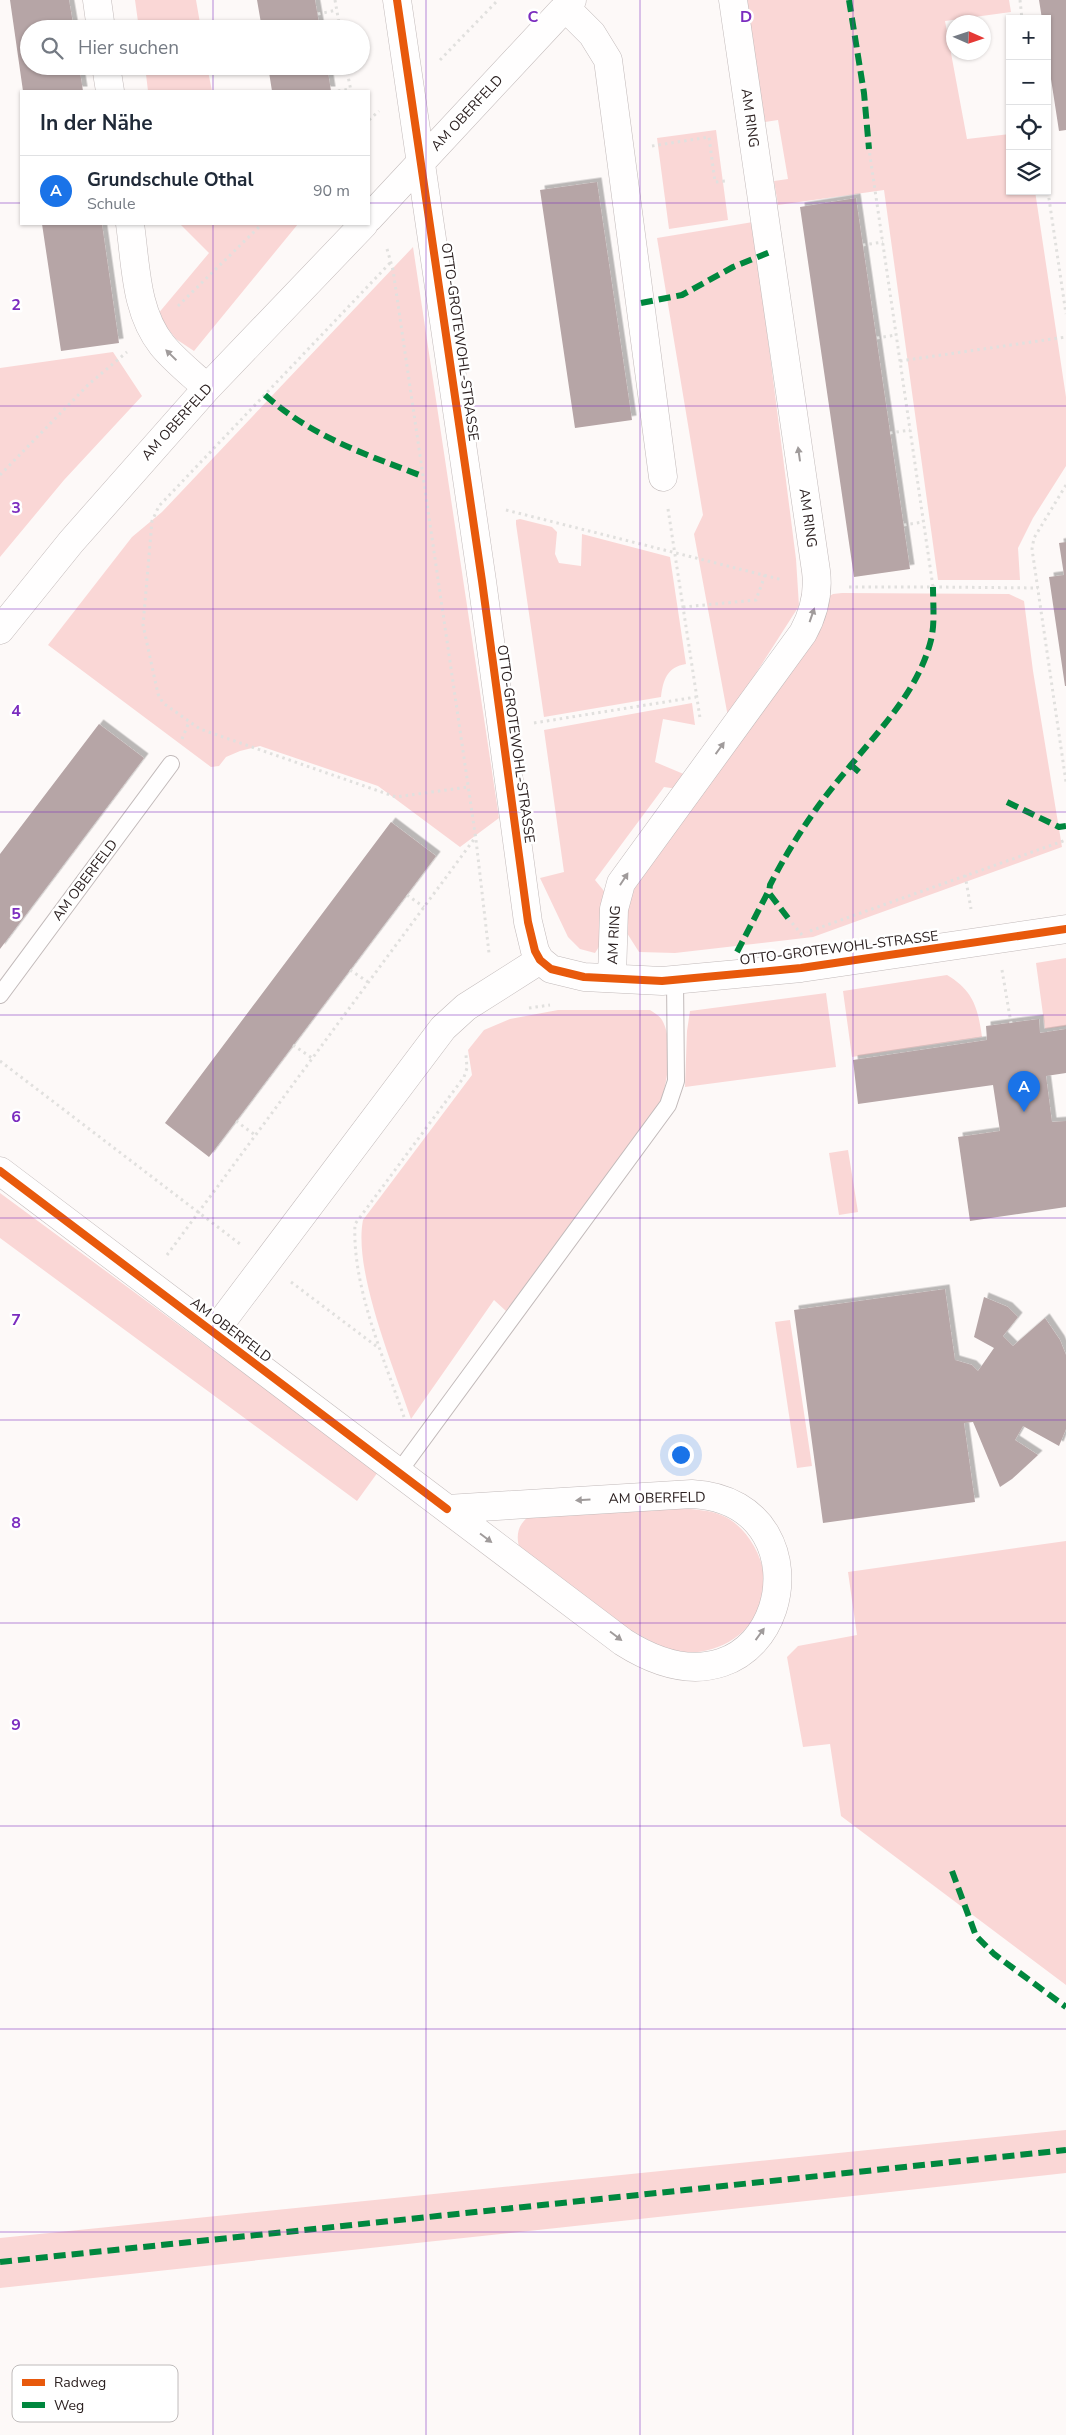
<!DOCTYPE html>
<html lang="de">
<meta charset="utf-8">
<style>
body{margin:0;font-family:"Nunito Sans",sans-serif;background:#f2f2f3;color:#1f2937}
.controls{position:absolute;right:15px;top:15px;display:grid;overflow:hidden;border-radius:0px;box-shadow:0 1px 4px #0004}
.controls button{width:45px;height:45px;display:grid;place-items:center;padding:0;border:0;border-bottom:1px solid #e0e1e3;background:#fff;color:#1f2937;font:25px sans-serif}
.compass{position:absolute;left:946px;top:15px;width:45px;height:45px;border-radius:50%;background:#fff;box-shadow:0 1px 4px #0004;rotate:93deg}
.you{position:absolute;left:680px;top:1454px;width:18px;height:18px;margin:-12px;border:4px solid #fff;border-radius:50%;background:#1a73e8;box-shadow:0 0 0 8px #1a73e833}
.badge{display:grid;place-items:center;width:32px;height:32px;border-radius:50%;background:#1a73e8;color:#fff;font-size:16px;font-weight:700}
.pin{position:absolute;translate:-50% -41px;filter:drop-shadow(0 1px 2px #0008)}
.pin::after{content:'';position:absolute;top:26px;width:18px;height:15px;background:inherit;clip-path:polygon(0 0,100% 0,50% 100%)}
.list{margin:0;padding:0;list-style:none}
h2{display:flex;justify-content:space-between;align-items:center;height:65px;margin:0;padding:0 20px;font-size:21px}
h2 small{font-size:16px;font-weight:400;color:#747a83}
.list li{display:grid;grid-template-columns:32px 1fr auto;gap:15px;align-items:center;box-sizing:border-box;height:70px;padding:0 20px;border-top:1px solid #e0e1e3}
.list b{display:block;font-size:19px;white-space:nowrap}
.list p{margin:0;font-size:16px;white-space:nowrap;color:#747a83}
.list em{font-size:16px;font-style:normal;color:#747a83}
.icon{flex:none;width:28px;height:28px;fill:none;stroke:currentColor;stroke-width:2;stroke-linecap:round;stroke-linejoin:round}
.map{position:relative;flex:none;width:1066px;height:2435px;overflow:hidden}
.search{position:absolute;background:#fff;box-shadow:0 1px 4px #0004;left:20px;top:20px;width:350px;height:55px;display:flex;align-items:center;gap:12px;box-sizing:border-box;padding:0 18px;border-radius:28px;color:#747a83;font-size:19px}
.panel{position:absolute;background:#fff;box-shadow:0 1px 4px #0004;left:20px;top:90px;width:350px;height:135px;border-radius:0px}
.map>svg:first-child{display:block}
.green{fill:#fad7d6}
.building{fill:#b6a5a6;filter:url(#shadow)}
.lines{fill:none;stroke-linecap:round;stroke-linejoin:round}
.service-casing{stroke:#c2baba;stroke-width:18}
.minor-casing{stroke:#c2baba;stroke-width:29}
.path{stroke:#e1e0de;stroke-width:3;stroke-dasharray:2.5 4;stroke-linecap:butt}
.service{stroke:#fffefe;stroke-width:16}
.minor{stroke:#fffefe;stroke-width:28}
.quiet{stroke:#00873e;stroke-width:6;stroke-dasharray:12 6;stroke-linecap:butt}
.cycleway-casing{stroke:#fff;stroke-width:11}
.cycleway{stroke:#e8590c;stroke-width:8}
.oneway{fill:#a09b9b}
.grid{fill:none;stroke:#7b2cbf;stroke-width:1;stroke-opacity:0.55}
.labels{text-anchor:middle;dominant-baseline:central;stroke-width:5;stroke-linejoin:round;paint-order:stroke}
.street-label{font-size:14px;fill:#2c2121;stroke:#fff}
.key{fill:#fff;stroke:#c0bcbc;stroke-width:1}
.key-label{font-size:14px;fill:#2c2121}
.grid-label{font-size:16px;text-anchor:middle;font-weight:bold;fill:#7b2cbf;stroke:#fff;stroke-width:5;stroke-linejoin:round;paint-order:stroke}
</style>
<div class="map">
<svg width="1066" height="2435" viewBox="0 0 1066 2435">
<defs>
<filter id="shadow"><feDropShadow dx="4.5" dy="-4.5" stdDeviation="0" flood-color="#0004"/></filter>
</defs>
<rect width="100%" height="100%" fill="#fdf9f8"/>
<path class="green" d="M135 0H196L201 29H139Z
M746 0H1009L1011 12 945 21 967 139 1010 134V191H1035L1066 397V466L1033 518 1018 548 1020 580H938L884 190 778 205 774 181 788 179 778 120 765 122Z
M145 66H207L212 91H148Z
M716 130 728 220 669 229 657 138Z
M753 222 796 559 799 606 728 717 694 534 703 515 657 238Z
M180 224H298L194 351 176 339 157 315 209 253Z
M413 247 499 818 460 847 378 786 260 746 240 751 226 757 219 766 211 767 48 645 132 537 162 512Z
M113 352 142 396 64 480 0 557V368Z
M520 519 552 527 557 532 555 554 559 563 581 566 582 534 670 557 686 664C667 667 663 680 661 697L544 717 516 524V520Z
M842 593 1009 594 1024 601 1033 671 1062 847 813 937 675 953 639 952 625 930 629 892 826 598 833 594Z
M692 703 695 725 663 719 655 762 686 775 678 789 664 787 595 880 604 891 602 942 595 953 580 949 568 937 540 878 564 872 544 730Z
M1066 958V1026L1045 1029 1036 963Z
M947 975C974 991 978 1009 982 1037L852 1057 843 991Z
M826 993 836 1067 685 1087 687 1031 690 1011Z
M558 1010H650C654 1013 660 1016 662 1020 674 1041 668 1082 660 1103L506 1311 494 1300 411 1419C394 1368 353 1271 363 1220L472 1075 468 1050 484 1030 510 1019Z
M848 1150 858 1212 839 1215 829 1153Z
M0 1193 378 1472 357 1501 0 1238Z
M790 1320 812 1466 797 1468 775 1322Z
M684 1508C696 1510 709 1510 721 1515 750 1526 772 1570 763 1600 750 1640 707 1660 668 1650 660 1648 652 1642 645 1638 599 1614 559 1578 519 1547 516 1534 518 1525 529 1516Z
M1066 1541V1985L841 1816 830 1744 803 1747 787 1657 798 1646 857 1635 848 1572Z
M1066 2130V2173L0 2288V2238Z"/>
<path class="building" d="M10 0H69L74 29H29V66H79L83 91H23Z
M257 0H315L320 29H262Z
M1039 0H1066V130L1059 131 1047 53V19H1042Z
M268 66H327L331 91H272Z
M597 182 632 420 575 428 540 190Z
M856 198 910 569 854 577 800 207Z
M42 224H102L119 343 61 351Z
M1066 542V686H1065L1049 577 1064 575 1059 543Z
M99 724 144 758 0 949V854Z
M391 822 436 856 209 1157 165 1123Z
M1039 1019 1040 1033 1066 1029V1073L1046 1076 1052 1122 1066 1121V1207L970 1221 958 1137 1000 1131 993 1085 858 1104 853 1060 987 1040 986 1026Z
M945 1289 955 1360 972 1365 978 1371 994 1348 974 1337 984 1297 1008 1307 1018 1317 1003 1336 1013 1346 1045 1318 1060 1340 1066 1355V1429L1059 1446 1023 1426 1015 1440 1038 1455 1012 1479 1000 1487 973 1422 964 1423 975 1502 823 1523 794 1310Z"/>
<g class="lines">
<g class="service-casing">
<path id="service" d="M0 995 171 764
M398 1473 668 1105 676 1081 675 980"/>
</g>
<g class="minor-casing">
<path id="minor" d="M97 0 101 29
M397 0 482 581 528 922 535 951 540 960 551 969 584 977 662 981 801 968 1066 929
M565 7 592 34 608 60 663 477
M106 66 110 91
M369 218 572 0
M130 224C136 265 135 311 162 345 175 361 192 374 207 388
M0 630 71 542 207 388 364 224
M612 978 614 909 621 883 803 633C814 613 819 594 816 571L733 0
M0 1171 623 1642C782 1743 840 1502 692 1494L447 1509
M214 1332 443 1028 466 1007 540 960"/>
</g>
<path class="path" d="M335 0 340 29
M1020 0 1022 19
M318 14 337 10
M440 60 498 0
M346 66 351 91
M338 91 350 89
M369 120 379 111
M652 146 709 137 715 182 726 181
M1047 185 1066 314
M863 245 883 242
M387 249 393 270 476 840 489 953
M390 263 159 506 152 521 143 625 158 694 163 703 200 729 396 797 468 787
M178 306 262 224
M877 338 896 335
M900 361 1066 337
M890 433 910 430
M0 475 89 384 127 352
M1066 485 1034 538 1032 549 1066 782
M668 509 700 718
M506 510 783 580
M904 525 923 522
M849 587H933L869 149
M933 587 1038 588
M683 607 756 600 765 575
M534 723 696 697
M182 739 189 722
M965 875 971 909
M407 895 424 907
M788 918 802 935
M810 931 1066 840
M350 970 368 982
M1002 970 1011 1023
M529 1008 550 1005
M293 1045 312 1058
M0 1061 240 1244
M236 1121 255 1135
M167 1255 475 838
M291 1282 380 1349
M404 1417C384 1358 352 1287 355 1224L464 1077 467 1068 466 1055"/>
<use href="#service" class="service"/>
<use href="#minor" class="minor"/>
<path class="quiet" d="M849 0 864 93 869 149
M641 303 682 295 733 267 770 252
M265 395C312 437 365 454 422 476
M851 765 859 772
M1007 802 1059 827 1066 826
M788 918 769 893 770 885C791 844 816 806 846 771 878 731 918 692 931 640 935 623 933 605 933 587
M737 952 769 890
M952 1871 976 1936 994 1954 1066 2007
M0 2262 1066 2150"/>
<g class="cycleway-casing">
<path id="cycleway" d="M397 0 482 581 528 922 535 951 540 960 551 969 584 977 662 981 801 968 1066 929
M0 1171 447 1509"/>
</g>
<use href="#cycleway" class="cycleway"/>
</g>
<defs><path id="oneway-solid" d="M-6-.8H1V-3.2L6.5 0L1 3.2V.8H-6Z" transform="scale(1.25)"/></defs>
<g class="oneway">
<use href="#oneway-solid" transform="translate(171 355) rotate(-136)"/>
<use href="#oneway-solid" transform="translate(799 454) rotate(-98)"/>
<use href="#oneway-solid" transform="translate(812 615) rotate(-71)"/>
<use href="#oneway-solid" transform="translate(720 748) rotate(-54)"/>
<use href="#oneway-solid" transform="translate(624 879) rotate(-57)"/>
<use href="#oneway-solid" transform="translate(583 1500) rotate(177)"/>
<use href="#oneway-solid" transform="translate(486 1538) rotate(37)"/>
<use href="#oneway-solid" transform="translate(760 1634) rotate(-54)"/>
<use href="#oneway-solid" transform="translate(616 1636) rotate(37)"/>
</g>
<path class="grid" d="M213 0V29M426 0V2435M640 0V2435M853 0V2435M213 66V91M0 203H21M369 203H1066M213 224V2435M0 406H1066M0 609H1066M0 812H1066M0 1015H1066M0 1218H1066M0 1420H1066M0 1623H1066M0 1826H1066M0 2029H1066M0 2232H1066"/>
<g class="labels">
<g class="street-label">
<text transform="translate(467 113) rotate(-47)">AM OBERFELD</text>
<text transform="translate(750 118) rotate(82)">AM RING</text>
<text transform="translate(460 342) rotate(82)">OTTO-GROTEWOHL-STRASSE</text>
<text transform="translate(177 422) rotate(-48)">AM OBERFELD</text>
<text transform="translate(808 518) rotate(82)">AM RING</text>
<text transform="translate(516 744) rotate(82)">OTTO-GROTEWOHL-STRASSE</text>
<text transform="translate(85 880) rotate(-53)">AM OBERFELD</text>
<text transform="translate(614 935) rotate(-87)">AM RING</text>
<text transform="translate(839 948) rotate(-7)">OTTO-GROTEWOHL-STRASSE</text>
<text transform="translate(231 1330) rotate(37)">AM OBERFELD</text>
<text transform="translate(657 1498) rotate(-1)">AM OBERFELD</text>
</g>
</g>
<rect x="12" y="2365" width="166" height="57" rx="8" class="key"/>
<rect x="22" y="2379" width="23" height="7" fill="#e8590c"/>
<rect x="22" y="2402" width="23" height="6" fill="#00873e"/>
<g class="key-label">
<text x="54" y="2387">Radweg</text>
<text x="54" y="2410">Weg</text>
</g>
<g class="grid-label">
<text x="533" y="22">C</text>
<text x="746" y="22">D</text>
<text x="16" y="310">2</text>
<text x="16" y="513">3</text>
<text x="16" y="716">4</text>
<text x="16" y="919">5</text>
<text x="16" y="1122">6</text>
<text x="16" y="1325">7</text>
<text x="16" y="1528">8</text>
<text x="16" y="1730">9</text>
</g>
</svg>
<div class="controls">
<button>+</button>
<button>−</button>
<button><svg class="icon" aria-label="locate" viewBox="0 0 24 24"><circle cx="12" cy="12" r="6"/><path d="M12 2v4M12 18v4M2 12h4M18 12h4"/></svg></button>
<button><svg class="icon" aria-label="layers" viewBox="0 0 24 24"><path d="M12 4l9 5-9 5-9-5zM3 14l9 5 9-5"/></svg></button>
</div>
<svg class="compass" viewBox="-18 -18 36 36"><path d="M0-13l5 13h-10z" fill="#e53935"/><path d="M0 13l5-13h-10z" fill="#747a83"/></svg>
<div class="you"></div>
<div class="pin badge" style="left:1024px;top:1112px">A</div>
<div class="search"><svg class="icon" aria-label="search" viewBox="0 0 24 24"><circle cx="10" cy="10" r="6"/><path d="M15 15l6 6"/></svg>Hier suchen</div>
<section class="panel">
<h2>In der Nähe<small></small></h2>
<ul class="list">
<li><span class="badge">A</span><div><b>Grundschule Othal</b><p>Schule</p></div><em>90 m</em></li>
</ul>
</section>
</div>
